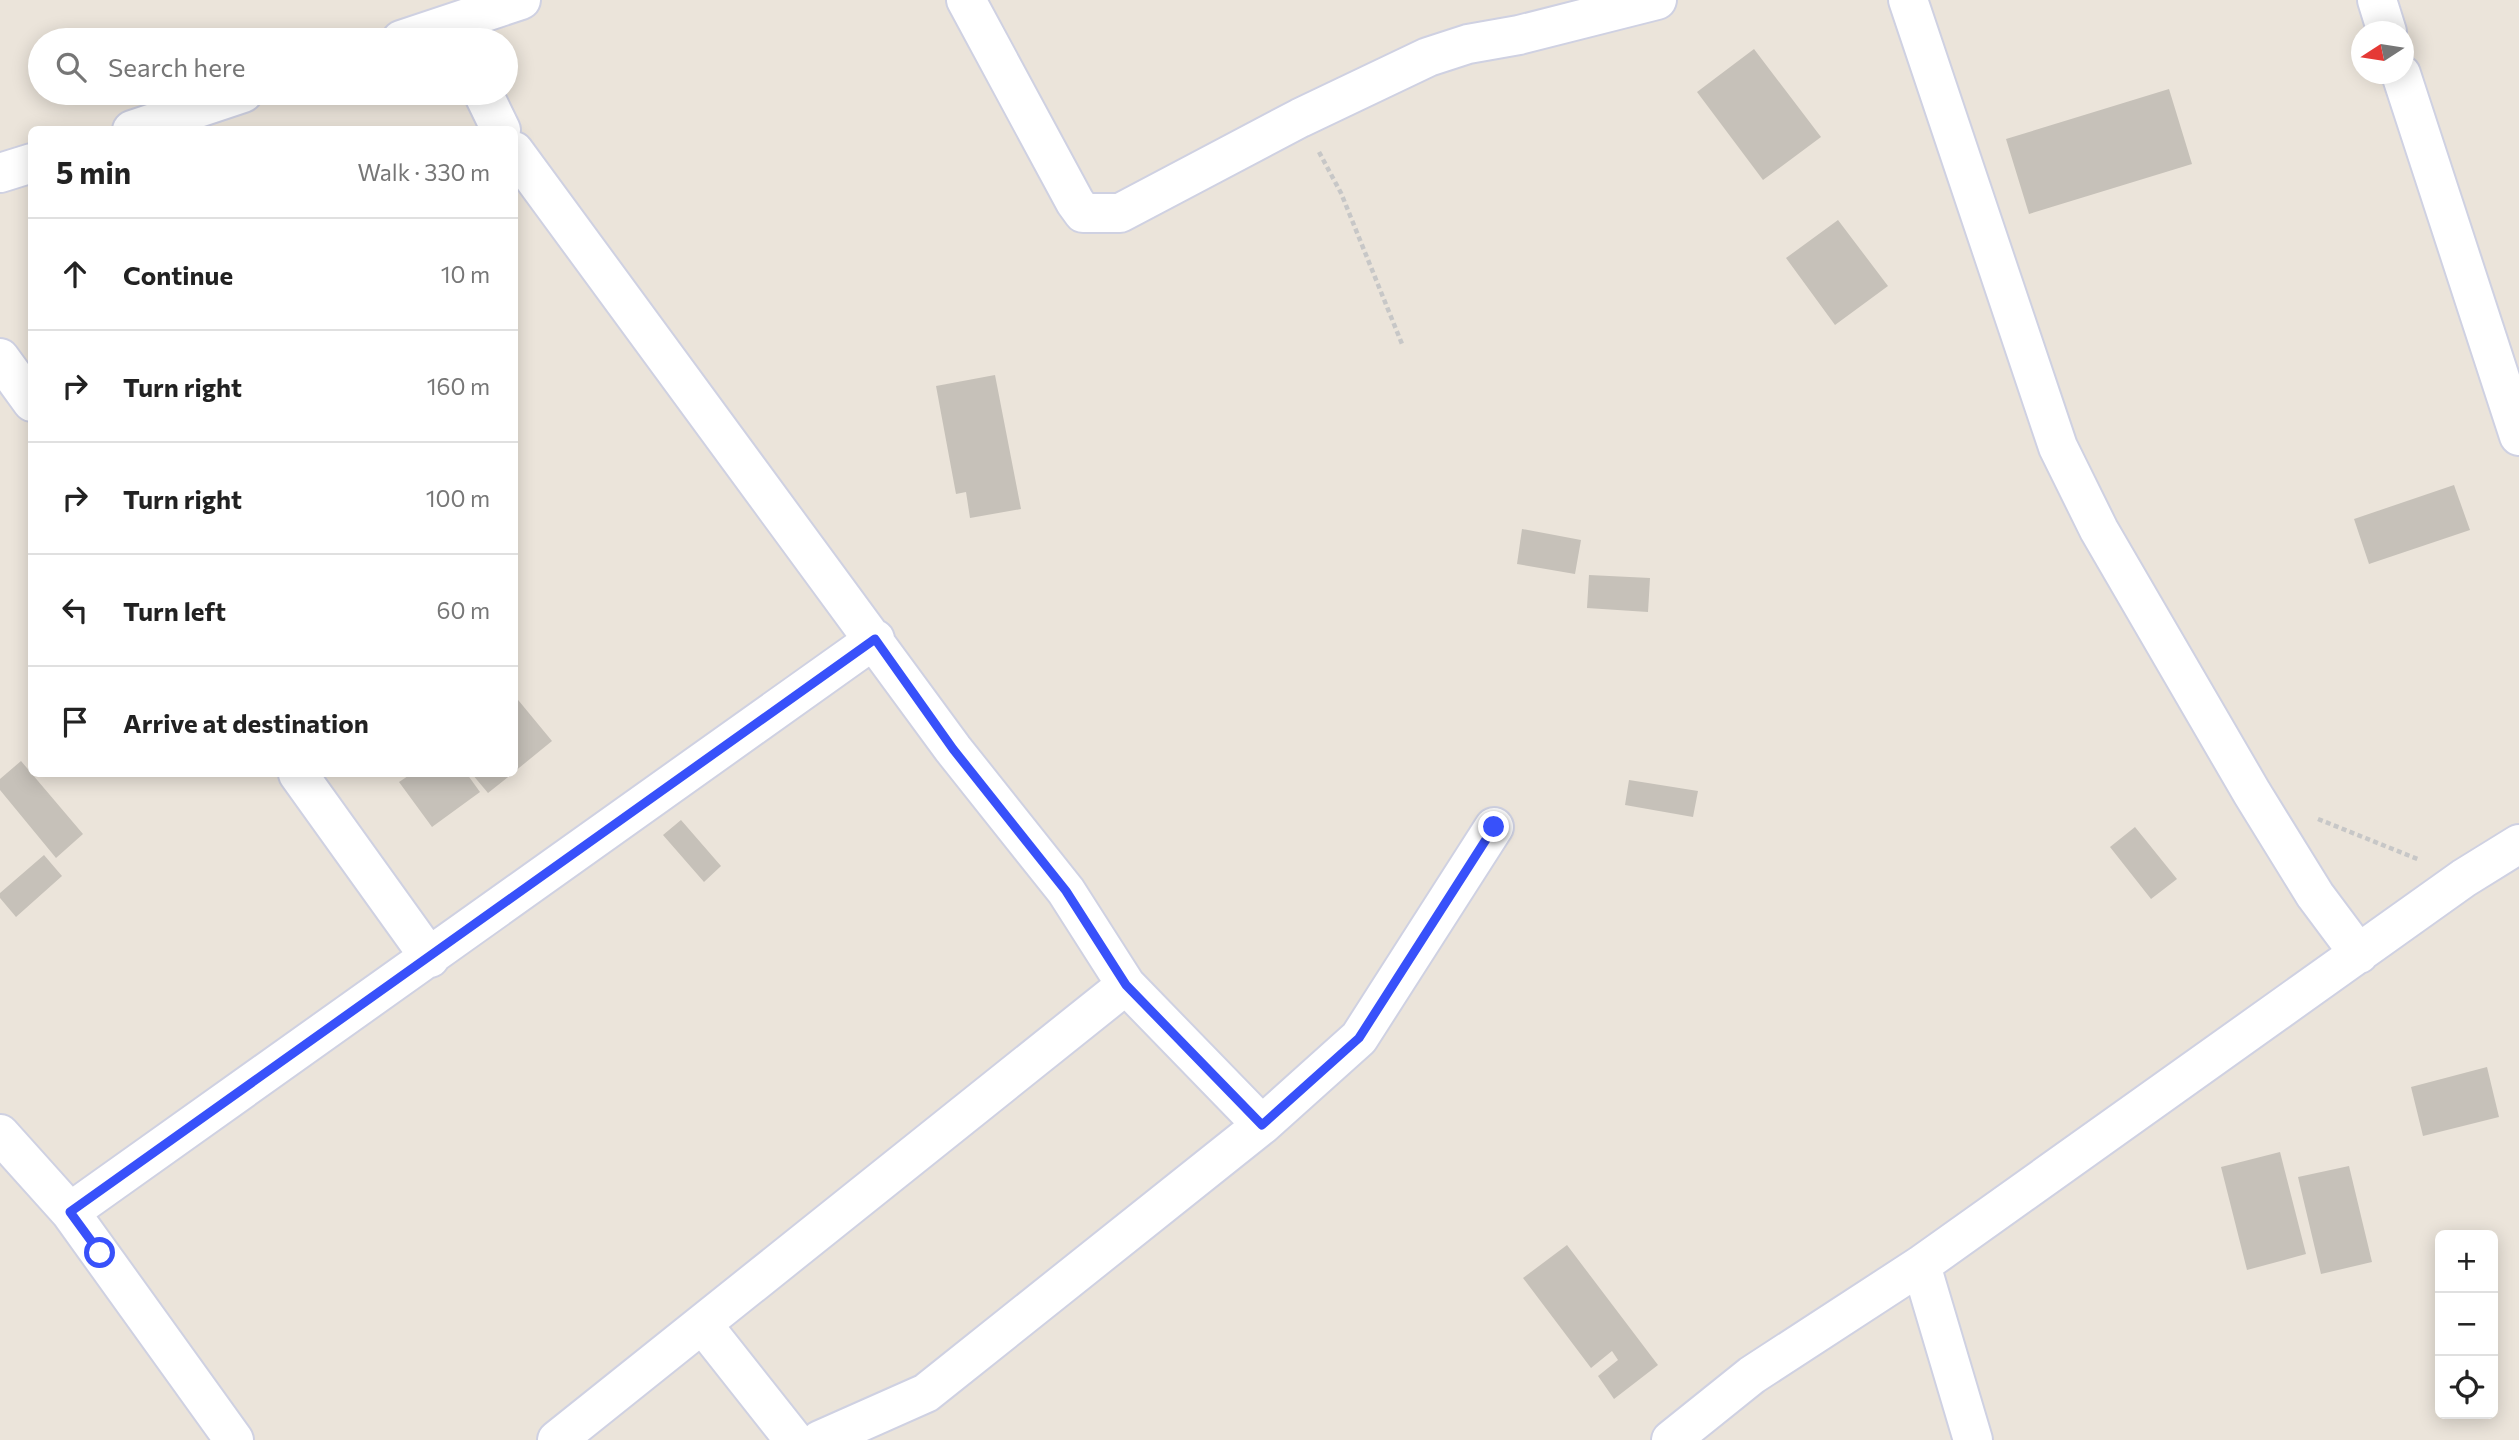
<!DOCTYPE html>
<meta charset="utf-8">
<style>
body{margin:0;font-family:Commissioner,sans-serif;background:#f6f6f6;color:#222}
.controls{position:absolute;right:21px;bottom:21px;display:grid;overflow:hidden;border-radius:10px;box-shadow:0 4px 18px #0003}
.controls button{width:63px;height:63px;display:grid;place-items:center;padding:0;border:0;border-bottom:2px solid #e0e0e0;background:#fff;color:#222;font:35px sans-serif}
.compass{position:absolute;left:2351px;top:21px;width:63px;height:63px;border-radius:50%;background:#fff;box-shadow:0 4px 18px #0003;rotate:258deg}
.stop{position:absolute;width:21px;height:21px;margin:-16px;border:5px solid #3851fa;border-radius:50%;background:#fff}
.stop.end{background:#3851fa;border-color:#fff;box-shadow:0 2px 7px #0008}
.list{margin:0;padding:0;list-style:none}
h2{display:flex;justify-content:space-between;align-items:center;height:91px;margin:0;padding:0 28px;font-size:30px}
h2 small{font-size:23px;font-weight:400;color:#767676}
.list li{display:grid;grid-template-columns:46px 1fr auto;gap:21px;align-items:center;box-sizing:border-box;height:112px;padding:0 28px;border-top:2px solid #e0e0e0}
.list b{display:block;font-size:26px;white-space:nowrap}
.list em{font-size:23px;font-style:normal;color:#767676}
.icon{flex:none;width:38px;height:38px;fill:none;stroke:currentColor;stroke-width:2;stroke-linecap:round;stroke-linejoin:round}
.map{position:relative;flex:none;width:2519px;height:1440px;overflow:hidden}
.search{position:absolute;background:#fff;box-shadow:0 4px 18px #0003;left:28px;top:28px;width:490px;height:77px;display:flex;align-items:center;gap:18px;box-sizing:border-box;padding:0 24px;border-radius:38px;color:#767676;font-size:26px}
.panel{position:absolute;background:#fff;box-shadow:0 4px 18px #0003;left:28px;top:126px;width:490px;height:651px;border-radius:10px}
.map>svg:first-child{display:block}
.building{fill:#c6c1b9}
.lines{fill:none;stroke-linecap:round;stroke-linejoin:round}
.minor-casing{stroke:#cfd1e2;stroke-width:42}
.path{stroke:#c7c7c7;stroke-width:4.5;stroke-dasharray:5 3.5;stroke-linecap:butt}
.minor{stroke:#fff;stroke-width:38}
.route{stroke:#3851fa;stroke-width:9}
</style>
<div class="map">
<svg width="2519" height="1440" viewBox="0 0 2519 1440">
<rect width="100%" height="100%" fill="#ebe4da"/>
<path class="building" d="M1754 49 1821 137 1763 180 1697 92Z
M2169 89 2192 164 2029 214 2006 139Z
M1838 220 1888 286 1835 325 1786 258Z
M995 375 1021 509 970 518 966 492 956 494 936 386Z
M2454 485 2470 530 2369 564 2354 519Z
M1522 529 1581 540 1575 574 1517 564Z
M1589 575 1650 578 1648 612 1587 608Z
M514 695 552 741 514 772Z
M21 761 83 834 56 858 0 790V779Z
M411 774H467L480 792 432 827 399 782Z
M472 774H512L488 793Z
M1629 780 1698 791 1693 817 1625 805Z
M681 820 721 866 704 882 663 835Z
M2135 827 2177 879 2151 899 2110 847Z
M44 855 62 876 16 917 0 898V893Z
M2487 1067 2499 1117 2423 1136 2411 1087Z
M2280 1152 2306 1254 2247 1270 2221 1167Z
M2349 1166 2372 1262 2321 1274 2298 1177Z
M1567 1245 1658 1365 1614 1399 1598 1376 1618 1360 1612 1351 1591 1368 1523 1278Z"/>
<g class="lines">
<g class="minor-casing">
<path id="minor" d="M966 0 1075 202 1083 213H1120L1300 118 1428 57 1468 44 1519 35 1657 0
M1908 0 2058 447 2099 530 2252 793 2315 895 2359 954
M2377 0 2387 32
M401 40 521 0
M2401 74 2519 436
M483 93 501 130
M132 130 243 93
M514 151 953 749 1066 891 1126 985 1262 1125
M0 173 32 163
M0 358 32 402
M298 774 430 958
M0 1134 70 1212 234 1440
M70 1212 875 639
M1921 1265 1973 1440
M703 1325 794 1440
M557 1440 1126 985
M820 1440 926 1393 1262 1125 1359 1038 1494 827
M1671 1440 1752 1375 1921 1265 2464 878 2519 844"/>
</g>
<path class="path" d="M1319 152 1341 193 1402 344
M2318 819 2420 860"/>
<use href="#minor" class="minor"/>
</g>
<g class="lines">
<path class="route" d="M100 1253 70 1212 875 639 953 749 1066 891 1126 985 1262 1125 1359 1038 1494 827"/>
</g>
</svg>
<div class="controls">
<button>+</button>
<button>−</button>
<button><svg class="icon" aria-label="locate" viewBox="0 0 24 24"><circle cx="12" cy="12" r="6"/><path d="M12 2v4M12 18v4M2 12h4M18 12h4"/></svg></button>
</div>
<svg class="compass" viewBox="-18 -18 36 36"><path d="M0-13l5 13h-10z" fill="#e53935"/><path d="M0 13l5-13h-10z" fill="#767676"/></svg>
<div class="stop" style="left:100px;top:1253px"></div>
<div class="stop end" style="left:1494px;top:827px"></div>
<div class="search"><svg class="icon" aria-label="search" viewBox="0 0 24 24"><circle cx="10" cy="10" r="6"/><path d="M15 15l6 6"/></svg>Search here</div>
<section class="panel">
<h2>5 min<small>Walk · 330 m</small></h2>
<ul class="list">
<li><svg class="icon" aria-label="ahead" viewBox="0 0 24 24"><path d="M12 20V5M6 11l6-6 6 6"/></svg><div><b>Continue</b></div><em>10 m</em></li>
<li><svg class="icon" aria-label="right" viewBox="0 0 24 24"><path d="M7 20v-9h11M14 6l5 5-5 5"/></svg><div><b>Turn right</b></div><em>160 m</em></li>
<li><svg class="icon" aria-label="right" viewBox="0 0 24 24"><path d="M7 20v-9h11M14 6l5 5-5 5"/></svg><div><b>Turn right</b></div><em>100 m</em></li>
<li><svg class="icon" aria-label="left" viewBox="0 0 24 24"><path d="M17 20v-9H6M10 6l-5 5 5 5"/></svg><div><b>Turn left</b></div><em>60 m</em></li>
<li><svg class="icon" aria-label="arrive" viewBox="0 0 24 24"><path d="M6 21V4h12l-3 4 3 4H6"/></svg><div><b>Arrive at destination</b></div></li>
</ul>
</section>
</div>
